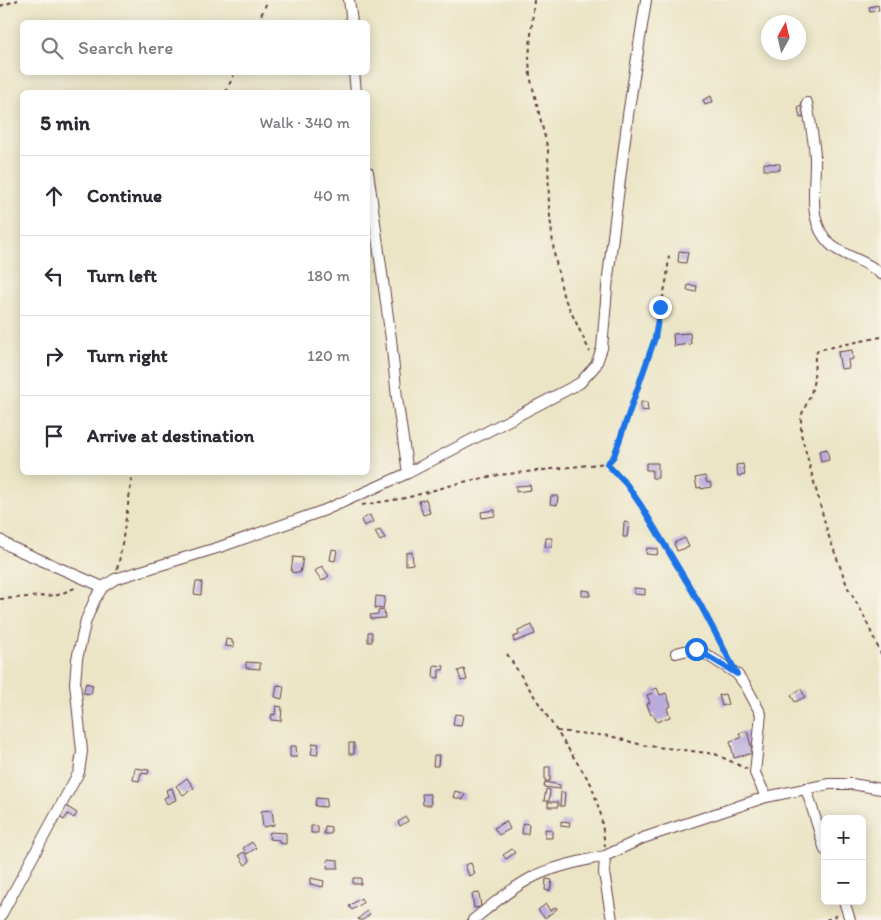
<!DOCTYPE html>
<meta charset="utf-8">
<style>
body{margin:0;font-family:Itim,sans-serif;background:#f2f2f3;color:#2b2b33}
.controls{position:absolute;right:15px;bottom:15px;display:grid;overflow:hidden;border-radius:8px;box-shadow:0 2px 12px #0003}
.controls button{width:45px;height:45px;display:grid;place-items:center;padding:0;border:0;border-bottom:1px solid #e1e1e2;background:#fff;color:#2b2b33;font:25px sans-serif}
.compass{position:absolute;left:761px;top:15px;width:45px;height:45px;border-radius:50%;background:#fff;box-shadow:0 2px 12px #0003;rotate:8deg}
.stop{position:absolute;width:15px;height:15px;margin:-11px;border:4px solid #1a73e8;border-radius:50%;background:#fff}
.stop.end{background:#1a73e8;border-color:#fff;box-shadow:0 1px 5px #0008}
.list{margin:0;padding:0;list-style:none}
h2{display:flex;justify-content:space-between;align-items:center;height:65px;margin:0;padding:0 20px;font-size:21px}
h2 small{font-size:16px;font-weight:400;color:#7c7c81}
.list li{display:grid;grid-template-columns:32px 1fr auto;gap:15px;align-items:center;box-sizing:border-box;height:80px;padding:0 20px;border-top:1px solid #e1e1e2}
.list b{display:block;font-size:19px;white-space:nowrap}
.list em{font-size:16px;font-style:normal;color:#7c7c81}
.icon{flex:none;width:28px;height:28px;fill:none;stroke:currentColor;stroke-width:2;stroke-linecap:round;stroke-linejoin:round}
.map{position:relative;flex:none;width:881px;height:920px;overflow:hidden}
.search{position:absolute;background:#fff;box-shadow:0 2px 12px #0003;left:20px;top:20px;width:350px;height:55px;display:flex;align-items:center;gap:12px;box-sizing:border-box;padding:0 18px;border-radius:8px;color:#7c7c81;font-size:19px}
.panel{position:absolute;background:#fff;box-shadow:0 2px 12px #0003;left:20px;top:90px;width:350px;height:385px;border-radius:8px}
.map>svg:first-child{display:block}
.building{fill:#b9abdc}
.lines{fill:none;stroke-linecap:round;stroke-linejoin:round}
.minor-casing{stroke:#623d42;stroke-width:12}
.path{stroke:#623d42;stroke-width:2;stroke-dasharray:4 4;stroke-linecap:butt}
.minor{stroke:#fff;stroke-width:10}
.route{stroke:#1a73e8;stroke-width:6}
</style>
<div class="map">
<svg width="881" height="920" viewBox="0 0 881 920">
<rect width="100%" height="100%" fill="#f7f3e8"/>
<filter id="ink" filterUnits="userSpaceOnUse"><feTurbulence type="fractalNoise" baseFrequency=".02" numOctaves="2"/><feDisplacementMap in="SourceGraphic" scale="10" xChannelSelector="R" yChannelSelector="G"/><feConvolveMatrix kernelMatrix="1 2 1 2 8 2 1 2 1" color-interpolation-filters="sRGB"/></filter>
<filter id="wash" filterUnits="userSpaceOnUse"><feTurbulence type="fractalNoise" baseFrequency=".0096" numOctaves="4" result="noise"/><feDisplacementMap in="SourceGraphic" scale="20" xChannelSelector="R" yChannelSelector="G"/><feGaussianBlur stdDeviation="1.12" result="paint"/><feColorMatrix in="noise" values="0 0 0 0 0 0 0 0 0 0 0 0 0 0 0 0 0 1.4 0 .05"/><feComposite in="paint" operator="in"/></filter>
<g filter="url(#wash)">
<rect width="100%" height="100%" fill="#ebe5c6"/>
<g id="blocks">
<path class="building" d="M878 5 879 11 870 12 869 7Z
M711 96 713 102 705 105 703 100Z
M803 106 805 117 800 118 798 107Z
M764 163 780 164V170H764Z
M679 251 688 252 686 263 678 262Z
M688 285 697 286 696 292 687 290Z
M690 333 691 344 674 346 673 334Z
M852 350 853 359 848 360 849 368 841 369 838 352Z
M641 402H647L648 411 641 410Z
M827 449 829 460 821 462 819 451Z
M646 463H658V478H652V470H646Z
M743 464 745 475 738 476 736 465Z
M705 476 707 483 710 482 711 487 701 489V487L697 488 695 478Z
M530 485 531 490 516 492V486Z
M551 496H558L557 505 550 504Z
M426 499 430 513 423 515 419 501Z
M495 510V516L482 518 481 512Z
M370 515 373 522 364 526 361 520Z
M624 522 629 523 627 537H623Z
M380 530 385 538 380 541 375 532Z
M546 538H552V547H545Z
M685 538 689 547 677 551 674 543Z
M647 548 658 549 657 555 646 554Z
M332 549 337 550 335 561 330 560Z
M412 552 413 564 406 565V553Z
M293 557 303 558 300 573 291 572Z
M322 566 329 576 322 581 315 571Z
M196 582H202L201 595 194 594Z
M634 588 645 589V595L634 594Z
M582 590 590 591V596H582Z
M376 596 385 597 383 609 375 608Z
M384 610 385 618 371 619 370 615 378 614V611Z
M532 625 535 634 514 642 513 637 519 635 518 631Z
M368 632H372V642H368Z
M226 639 232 640V643H234V647L225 646Z
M246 662 260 663V669L246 668Z
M434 665 444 666 443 670H439V678L433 677Z
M464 669 467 680 461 681 458 671Z
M86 683 93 685 91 694 83 693Z
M277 685 284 686 282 699 275 697Z
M657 688 660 695 666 693 671 706 667 708 670 717 657 722 653 714 651 715 647 704 650 703 647 695 653 693 652 690Z
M801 689 805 697 795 702 791 695Z
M725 694 728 704 722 706 719 695Z
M276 706 282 707 281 721 271 720 272 714 275 715Z
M455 714 463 715 461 726 453 725Z
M747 731 753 753 734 758 730 741 741 738 739 733Z
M313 743 319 744 317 755 311 754Z
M349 743H354V754H349Z
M290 746H296L297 757H290Z
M434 755H439L438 766H433Z
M545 767H550V781H545Z
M135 768 149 770 148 774 141 773 139 781 133 780Z
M187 778 194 788 183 795 176 786Z
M545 782 560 785V789L544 787Z
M172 788 176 800 167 804 164 798 168 796 166 790Z
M546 789 550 790 549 801H544Z
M455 791 465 794 463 800 453 797Z
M561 792 565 793 564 806H560Z
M422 794H430L431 805H423Z
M316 798 327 799 326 807 315 806Z
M548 802H558V807H548Z
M66 806 77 813 74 818 68 814 64 820 59 817Z
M272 810 274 825 263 827 261 811Z
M406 817 408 821 400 826 398 822Z
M506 821 510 829 499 835 494 828Z
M561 821 570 822 569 827 561 826Z
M523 823 529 824 528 834H522Z
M311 826H318V833H311Z
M325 826 331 827V834H324Z
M545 829 552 830V838H545Z
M270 832 286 833V844L279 843V840L269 839Z
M252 842 256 848 247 854 243 848Z
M512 849 515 853 506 859 503 855Z
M244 852 250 861 245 865 239 855Z
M328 859 338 860V868H327Z
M471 863 475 874 469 876 465 865Z
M311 878 324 881 323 887 310 884Z
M353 878H361V884H353Z
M546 879 552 880 550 891 545 890Z
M479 893 481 907 474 908 472 894Z
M361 898 363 903 352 910 349 906Z
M546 904 550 911 556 907 557 909 545 918 538 910Z
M367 911 370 914 363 920H359L358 919Z"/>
</g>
</g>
<g filter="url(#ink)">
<use href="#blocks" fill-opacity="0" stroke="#623d42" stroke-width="1"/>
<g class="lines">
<g class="minor-casing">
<path id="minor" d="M349 0 352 22
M354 72 356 92
M807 103C810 121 814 139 815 157 816 187 806 222 831 245 846 258 867 260 881 274
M368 172 391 339 397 398 408 473
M0 540 11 547 103 587
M676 653 692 649 699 650 737 674 746 686 761 714 755 773 766 797
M806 788 825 850
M844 901 850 920
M0 917 79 772 82 751 75 683 77 659 86 620 95 599 103 587 115 579 220 547 325 510 408 473 580 383 596 365 602 348 608 277 628 115 646 0
M473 920C493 904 514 886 537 875 559 865 583 861 605 856
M612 920 604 873 605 856 643 838 766 797 829 784H852L881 789"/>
</g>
<path class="path" d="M534 0 529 58 530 76 548 150 549 207 554 253 563 295 590 352
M0 6 18 0
M258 22 268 0
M226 92 235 72
M881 337 818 350 815 356 814 379 811 394 801 416V434L828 534 848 588 862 612 881 654
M608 464 627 485 642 507 700 604 728 657
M362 505 406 498 463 482 499 475 607 463 612 460 655 338 667 277 669 255
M117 569 120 557 133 472
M0 599 58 595 77 587
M507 654 591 784 601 815 605 846
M557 731 610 736 642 745 715 754 747 769
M826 920 840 914"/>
<use href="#minor" class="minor"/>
</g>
</g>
<g class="lines" filter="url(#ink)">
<path class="route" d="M660 307 655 338 614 456 607 464 627 485 642 507 700 604 737 674 696 649"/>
</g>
</svg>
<div class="controls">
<button>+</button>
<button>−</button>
</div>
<svg class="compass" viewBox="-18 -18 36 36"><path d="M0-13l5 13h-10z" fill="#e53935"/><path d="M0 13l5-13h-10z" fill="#7c7c81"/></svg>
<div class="stop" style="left:696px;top:649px"></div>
<div class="stop end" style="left:660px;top:307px"></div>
<div class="search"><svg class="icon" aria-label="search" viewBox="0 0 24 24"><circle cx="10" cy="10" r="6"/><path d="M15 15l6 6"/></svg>Search here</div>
<section class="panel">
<h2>5 min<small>Walk · 340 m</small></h2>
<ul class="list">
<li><svg class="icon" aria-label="ahead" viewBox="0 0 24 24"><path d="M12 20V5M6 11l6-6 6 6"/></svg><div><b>Continue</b></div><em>40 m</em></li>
<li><svg class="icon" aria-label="left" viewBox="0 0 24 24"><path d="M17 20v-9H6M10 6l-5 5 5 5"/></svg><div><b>Turn left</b></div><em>180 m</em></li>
<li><svg class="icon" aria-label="right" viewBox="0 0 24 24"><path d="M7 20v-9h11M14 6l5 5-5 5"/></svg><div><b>Turn right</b></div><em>120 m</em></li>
<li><svg class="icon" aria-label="arrive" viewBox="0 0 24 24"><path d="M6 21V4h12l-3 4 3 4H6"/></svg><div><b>Arrive at destination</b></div></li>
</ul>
</section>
</div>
